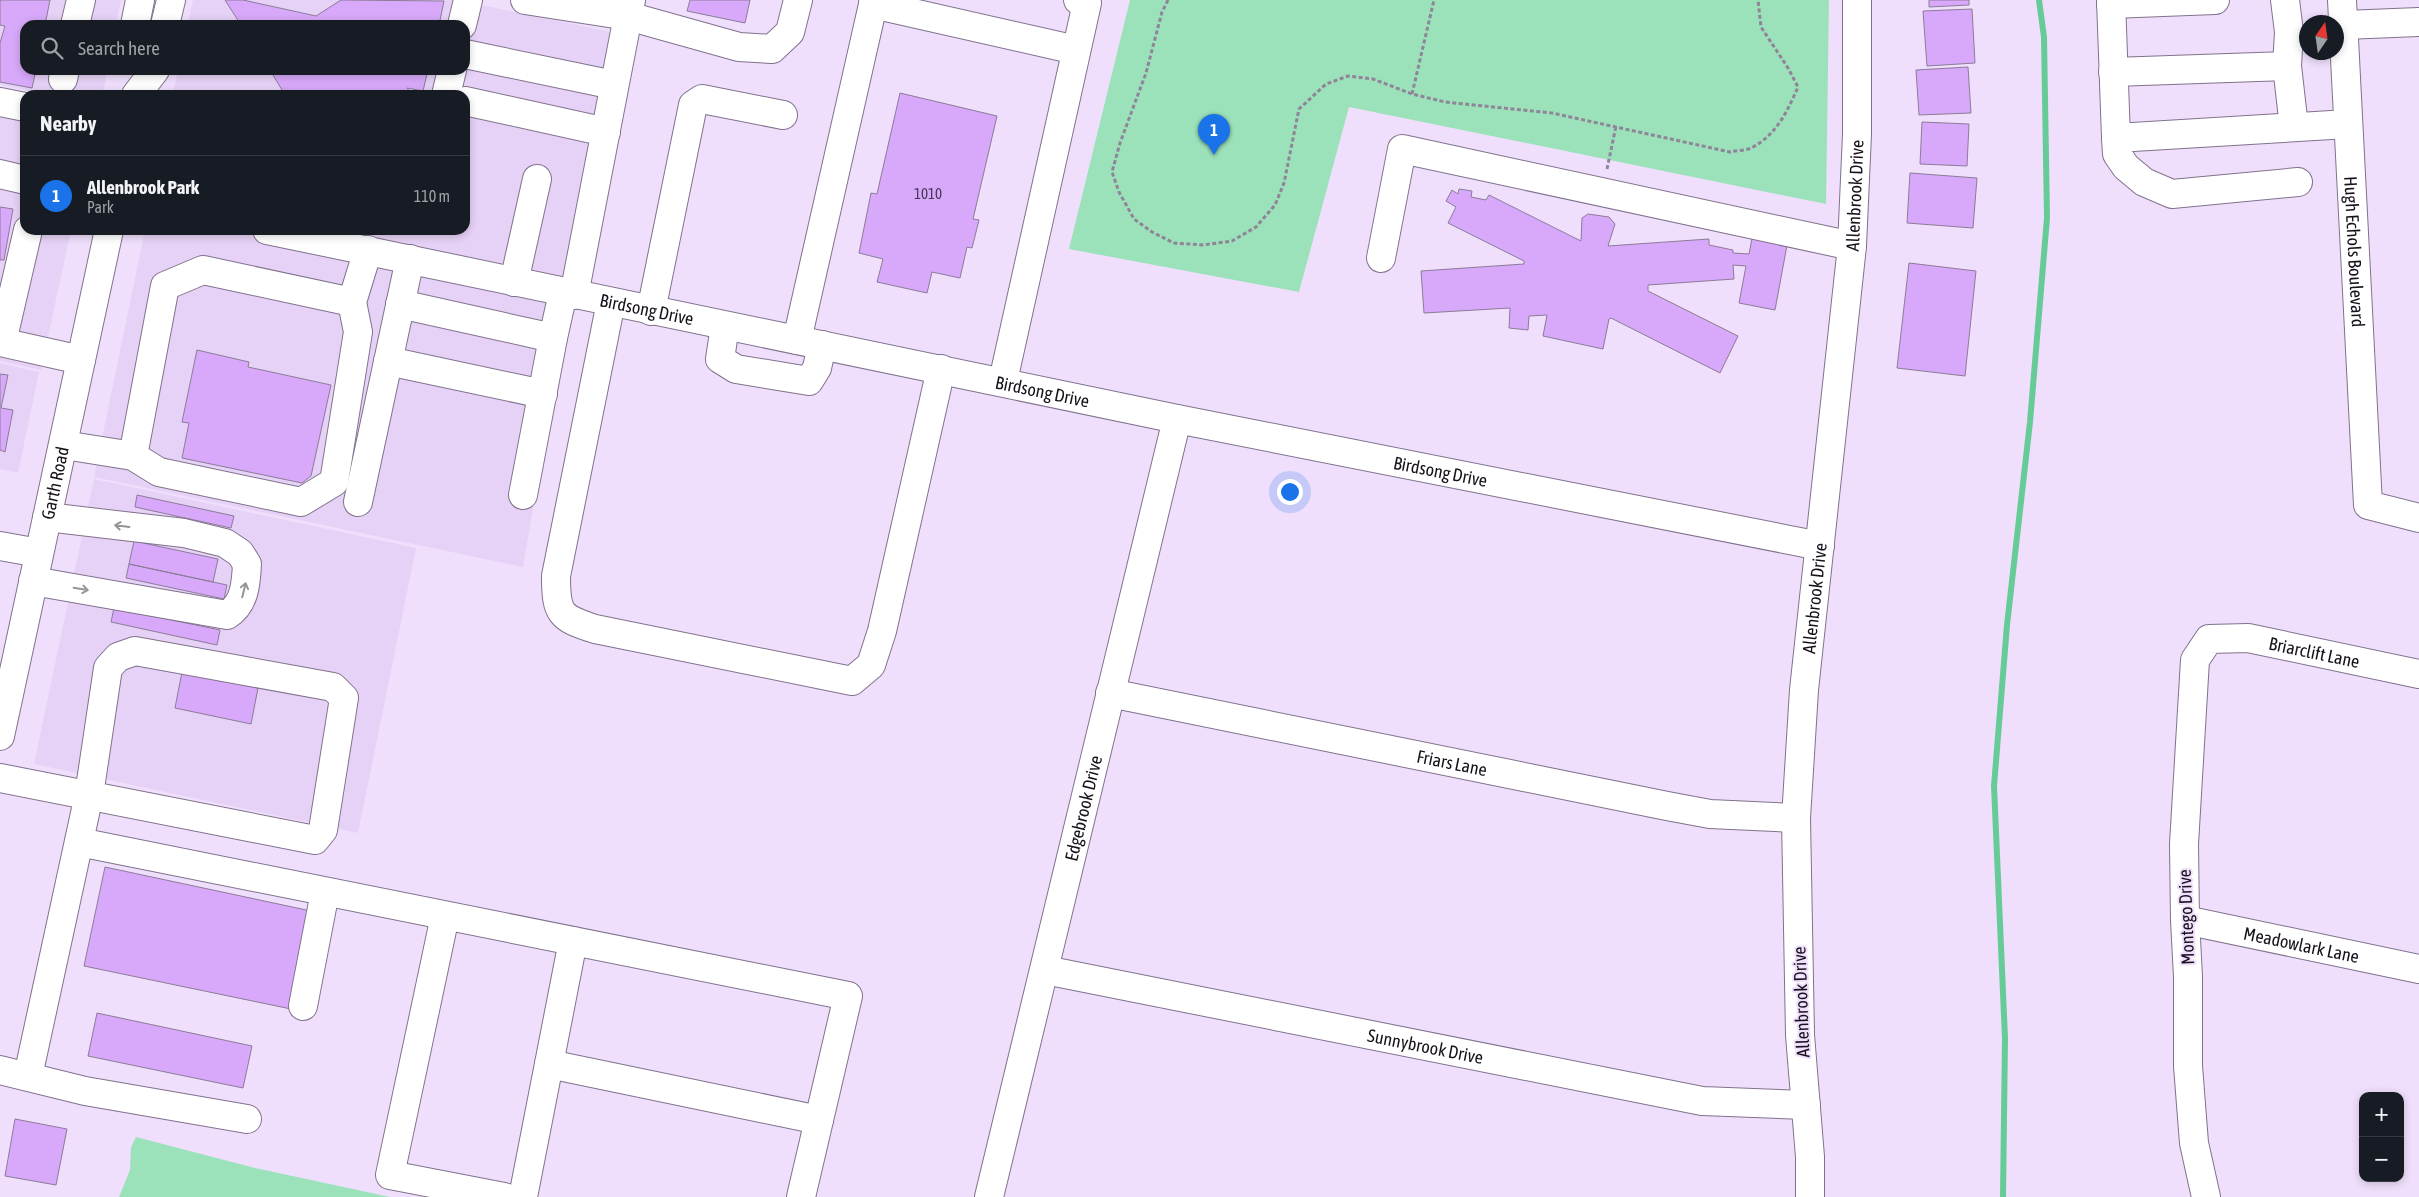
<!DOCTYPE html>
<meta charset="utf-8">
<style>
body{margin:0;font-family:"Asap Condensed",sans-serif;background:#20242c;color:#f1f3f6}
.controls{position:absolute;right:15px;bottom:15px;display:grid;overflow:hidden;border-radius:10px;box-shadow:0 2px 8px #0003}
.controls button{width:45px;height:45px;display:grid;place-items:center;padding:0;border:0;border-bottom:1px solid #363941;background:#171b24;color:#f1f3f6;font:25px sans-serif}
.compass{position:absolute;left:2299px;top:15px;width:45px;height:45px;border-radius:50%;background:#171b24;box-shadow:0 2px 8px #0003;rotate:13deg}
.you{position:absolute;left:1289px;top:491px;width:18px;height:18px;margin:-12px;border:4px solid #fff;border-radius:50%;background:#1a73e8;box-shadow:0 0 0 8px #1a73e833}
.badge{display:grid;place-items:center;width:32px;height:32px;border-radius:50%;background:#1a73e8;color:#fff;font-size:16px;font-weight:700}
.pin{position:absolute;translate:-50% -41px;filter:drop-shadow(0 1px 2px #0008)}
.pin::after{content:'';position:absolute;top:26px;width:18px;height:15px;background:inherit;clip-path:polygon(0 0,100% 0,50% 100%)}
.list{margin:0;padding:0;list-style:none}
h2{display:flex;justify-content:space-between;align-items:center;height:65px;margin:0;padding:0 20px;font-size:21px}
h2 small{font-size:16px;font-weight:400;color:#9ea1a6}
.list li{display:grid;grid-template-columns:32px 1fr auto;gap:15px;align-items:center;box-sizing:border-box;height:80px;padding:0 20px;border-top:1px solid #363941}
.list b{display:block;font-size:19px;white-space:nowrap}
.list p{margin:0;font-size:16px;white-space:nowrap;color:#9ea1a6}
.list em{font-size:16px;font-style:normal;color:#9ea1a6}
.icon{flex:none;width:28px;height:28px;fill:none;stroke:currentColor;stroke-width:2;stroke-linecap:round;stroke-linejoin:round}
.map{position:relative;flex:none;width:2419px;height:1197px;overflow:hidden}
.search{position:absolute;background:#171b24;box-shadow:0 2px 8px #0003;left:20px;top:20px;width:450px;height:55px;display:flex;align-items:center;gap:12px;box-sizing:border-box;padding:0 18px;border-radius:15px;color:#9ea1a6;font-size:19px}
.panel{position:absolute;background:#171b24;box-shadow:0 2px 8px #0003;left:20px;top:90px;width:450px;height:145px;border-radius:15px}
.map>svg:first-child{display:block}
.built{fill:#e6d2f6}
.green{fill:#9be2ba}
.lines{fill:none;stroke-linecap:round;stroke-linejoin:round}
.stream{stroke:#66cb97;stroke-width:6}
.building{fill:#d8a9fa;stroke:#8b7c96}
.minor-casing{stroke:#80728c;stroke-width:30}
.major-casing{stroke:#80728c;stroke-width:30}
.path{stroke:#8f8498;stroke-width:3;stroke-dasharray:4 2.5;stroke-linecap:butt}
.minor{stroke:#fff;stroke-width:28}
.major{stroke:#fff;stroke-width:28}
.oneway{stroke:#979498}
.labels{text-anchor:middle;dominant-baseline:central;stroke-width:4;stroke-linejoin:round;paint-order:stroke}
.number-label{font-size:15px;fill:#473753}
.street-label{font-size:18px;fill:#17111b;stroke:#efdffc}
</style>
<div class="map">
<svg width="2419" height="1197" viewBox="0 0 2419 1197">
<rect width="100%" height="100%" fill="#efdffc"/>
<path class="built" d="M0 0H121L116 25H25V70H107L103 95H49L0 85Z
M193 0H458L615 33 523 567 94 477 145 230H465V95H173L178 70H465V25H187Z
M0 89 25 95V230H71L41 370 0 361Z
M0 363 39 372 18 473 0 469Z
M94 479 416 548 358 833 34 764Z"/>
<path class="green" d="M1130 0H1829L1826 204 1349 107 1299 292 1069 249Z
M136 1137 255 1168 390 1197H119L130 1170 131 1147Z"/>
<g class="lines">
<path class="stream" d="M2003 1197 2005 1038 1994 786 2007 625 2030 422 2047 218 2044 37 2039 0"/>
</g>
<path class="building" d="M0 0H50L45 25H25V70H36L32 88 0 82V43L5 26 0 25Z
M225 0H243L316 16 341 0 444 1 439 25H241Z
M690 0H750L745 23 687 11Z
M1929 0H1969V5L1929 7Z
M1972 9 1975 63 1927 66 1923 11Z
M1968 67 1971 113 1919 115 1916 70Z
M270 70H428L423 91 407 88 411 93 408 95H285Z
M900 93 997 116 973 219 979 220 972 248 967 247 960 278 932 272 927 293 877 282 883 259 859 253 871 193 877 194Z
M1922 122 1969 124 1967 166 1920 164Z
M1910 173 1977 178 1973 228 1907 223Z
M1459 189 1472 191 1471 197 1486 200 1489 195 1581 241 1582 218 1588 214 1609 217 1615 224 1608 246 1709 239V245L1733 250V253L1749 254 1753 233 1788 240 1775 310 1739 303 1746 266 1733 265 1734 279 1648 285V291L1738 336 1720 373 1611 318 1609 319 1603 349 1543 336 1547 315 1529 316 1528 330 1509 328 1510 308 1424 313 1421 271 1524 264V261L1448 223 1456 207 1446 201 1452 190 1458 194Z
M0 207 13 209 4 260H0Z
M1909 263 1976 271 1965 376 1897 368Z
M197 350 249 362 248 367 331 385 311 476 302 483 182 458 189 423 182 422Z
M0 374 8 375 1 408 13 410 5 452 0 450Z
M137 495 234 516 231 528 135 507Z
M134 541 218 559 213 582 129 564Z
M129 564 227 585 224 599 126 578Z
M114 608 220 630 217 645 111 622Z
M182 672 258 688 251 724 175 708Z
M105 867 311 911 291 1009 84 966Z
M97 1013 252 1046 243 1088 88 1056Z
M15 1119 67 1129 56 1185 5 1176Z"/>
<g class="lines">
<g class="minor-casing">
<g id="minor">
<path d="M525 0 628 16 574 295"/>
<path d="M631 0 628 16 739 47 772 49 790 32 798 0"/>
<path d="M2111 0 2116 138"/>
<path d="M2285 0 2289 32 2287 66"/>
<path id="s1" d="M2342 0 2368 505 2419 518"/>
<path d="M873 4 1076 50"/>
<path d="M2111 4 2215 0"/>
<path d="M75 25 81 0"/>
<path d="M462 25 468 0"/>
<path d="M2344 25 2419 22"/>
<path d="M465 54 614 85"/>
<path d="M2113 72 2287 66 2294 127"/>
<path d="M63 79 65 70"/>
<path d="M446 95 452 70"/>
<path d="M465 101 606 132"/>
<path d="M0 102 25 107"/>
<path d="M0 174 25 180"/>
<path d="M2298 182 2172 194 2144 182 2126 167 2117 154 2116 138 2348 124"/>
<path id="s2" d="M267 230 1177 419 1820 546"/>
<path d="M1381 258 1402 149 1852 246"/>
<path d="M514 282 537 179"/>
<path d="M611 302 556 576C556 614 560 618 595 629L852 681 871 665 882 631 941 369"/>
<path d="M400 304 553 338 563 293"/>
<path d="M651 311 693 105 702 99 783 115"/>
<path d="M725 326 720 359 736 369 809 381 817 368 822 345"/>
<path d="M797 340 874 0"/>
<path d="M0 342 81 360"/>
<path d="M2 342 28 230"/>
<path d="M388 361 543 394"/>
<path d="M1003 381 1087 3 1078 0"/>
<path d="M64 445 133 456 159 472 301 502 334 482 358 332 352 302 368 250"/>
<path d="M133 456 165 286 203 270 352 302"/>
<path d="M523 495 553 338"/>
<path d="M358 502 410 259"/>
<path d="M0 546 39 553"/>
<path d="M33 581 227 615C245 604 246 583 247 564L240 553 225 543 184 533 47 517"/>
<path id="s3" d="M1110 693 1667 806 1710 814 1796 818"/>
<path d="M0 778 315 840 323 830 344 698 333 687 135 651 118 657 108 668 89 795 28 1076"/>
<path d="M79 842 848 996 801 1197"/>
<path d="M445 916 390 1175 504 1197"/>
<path id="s4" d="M2185 920 2419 969"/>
<path id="s5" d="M1045 970 1702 1101 1806 1105"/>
<path d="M303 1006 325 892"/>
<path d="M549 1064 819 1120"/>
<path d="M0 1070 85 1091 247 1119"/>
<path d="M523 1197 573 941"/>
<path id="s6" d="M989 1197 1177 419"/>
<path id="s7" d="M1810 1197V1157L1800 1035 1796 818 1804 690 1852 246 1857 134V0"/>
<path id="s8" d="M2206 1197 2194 1143 2188 1066V977L2185 920 2184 844 2195 660 2209 639 2248 638 2419 674"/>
</g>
</g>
<g class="major-casing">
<g id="major">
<path d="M135 25 140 0"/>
<path d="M165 25 171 0"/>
<path d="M136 95 155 70"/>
<path id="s9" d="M0 736 109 230"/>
</g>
</g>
<path class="path" d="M1168 0 1162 12 1146 73 1120 143 1112 172 1119 192 1134 219 1152 232 1174 243 1203 245 1232 241 1256 227 1275 205 1284 183 1299 109 1326 84 1348 76 1373 79 1412 94 1445 102 1552 113 1730 152C1737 150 1747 151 1753 147 1777 134 1788 110 1798 87L1788 68 1761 27 1758 0
M1412 94 1434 0
M1607 169 1616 126"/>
<use href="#minor" class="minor"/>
<use href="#major" class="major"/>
</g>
<defs><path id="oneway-shaft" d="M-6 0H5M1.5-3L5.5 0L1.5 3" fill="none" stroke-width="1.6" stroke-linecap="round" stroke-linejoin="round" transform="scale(1.25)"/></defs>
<g class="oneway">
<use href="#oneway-shaft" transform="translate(122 526) rotate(-173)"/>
<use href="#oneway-shaft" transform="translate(81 589) rotate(10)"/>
<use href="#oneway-shaft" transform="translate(244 590) rotate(-76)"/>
</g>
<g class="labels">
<g class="number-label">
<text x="928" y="193">1010</text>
</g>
<g class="street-label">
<text stroke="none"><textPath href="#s7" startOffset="1005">Allenbrook Drive</textPath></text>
<text stroke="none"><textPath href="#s1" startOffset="252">Hugh Echols Boulevard</textPath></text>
<text stroke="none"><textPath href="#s2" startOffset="388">Birdsong Drive</textPath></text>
<text stroke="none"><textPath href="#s2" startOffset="792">Birdsong Drive</textPath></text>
<text stroke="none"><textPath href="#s2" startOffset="1198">Birdsong Drive</textPath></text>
<text stroke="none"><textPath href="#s9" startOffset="259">Garth Road</textPath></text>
<text stroke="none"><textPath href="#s7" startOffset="600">Allenbrook Drive</textPath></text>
<text stroke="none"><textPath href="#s8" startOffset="671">Briarclift Lane</textPath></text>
<text stroke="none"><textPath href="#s3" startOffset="349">Friars Lane</textPath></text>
<text stroke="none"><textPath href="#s6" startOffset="400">Edgebrook Drive</textPath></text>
<text transform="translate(2186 917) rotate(-92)">Montego Drive</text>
<text stroke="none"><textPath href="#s4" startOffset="119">Meadowlark Lane</textPath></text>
<text transform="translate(1801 1002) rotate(-92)">Allenbrook Drive</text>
<text stroke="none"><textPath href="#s5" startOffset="388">Sunnybrook Drive</textPath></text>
</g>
</g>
</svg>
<div class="controls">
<button>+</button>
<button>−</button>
</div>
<svg class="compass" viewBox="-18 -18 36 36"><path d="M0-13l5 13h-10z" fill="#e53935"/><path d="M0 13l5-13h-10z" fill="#9ea1a6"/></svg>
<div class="you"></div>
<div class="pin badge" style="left:1214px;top:155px">1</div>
<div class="search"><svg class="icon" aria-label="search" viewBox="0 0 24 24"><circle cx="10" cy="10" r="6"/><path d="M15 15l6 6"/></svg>Search here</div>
<section class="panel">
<h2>Nearby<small></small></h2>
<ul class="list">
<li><span class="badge">1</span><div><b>Allenbrook Park</b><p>Park</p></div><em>110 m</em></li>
</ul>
</section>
</div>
